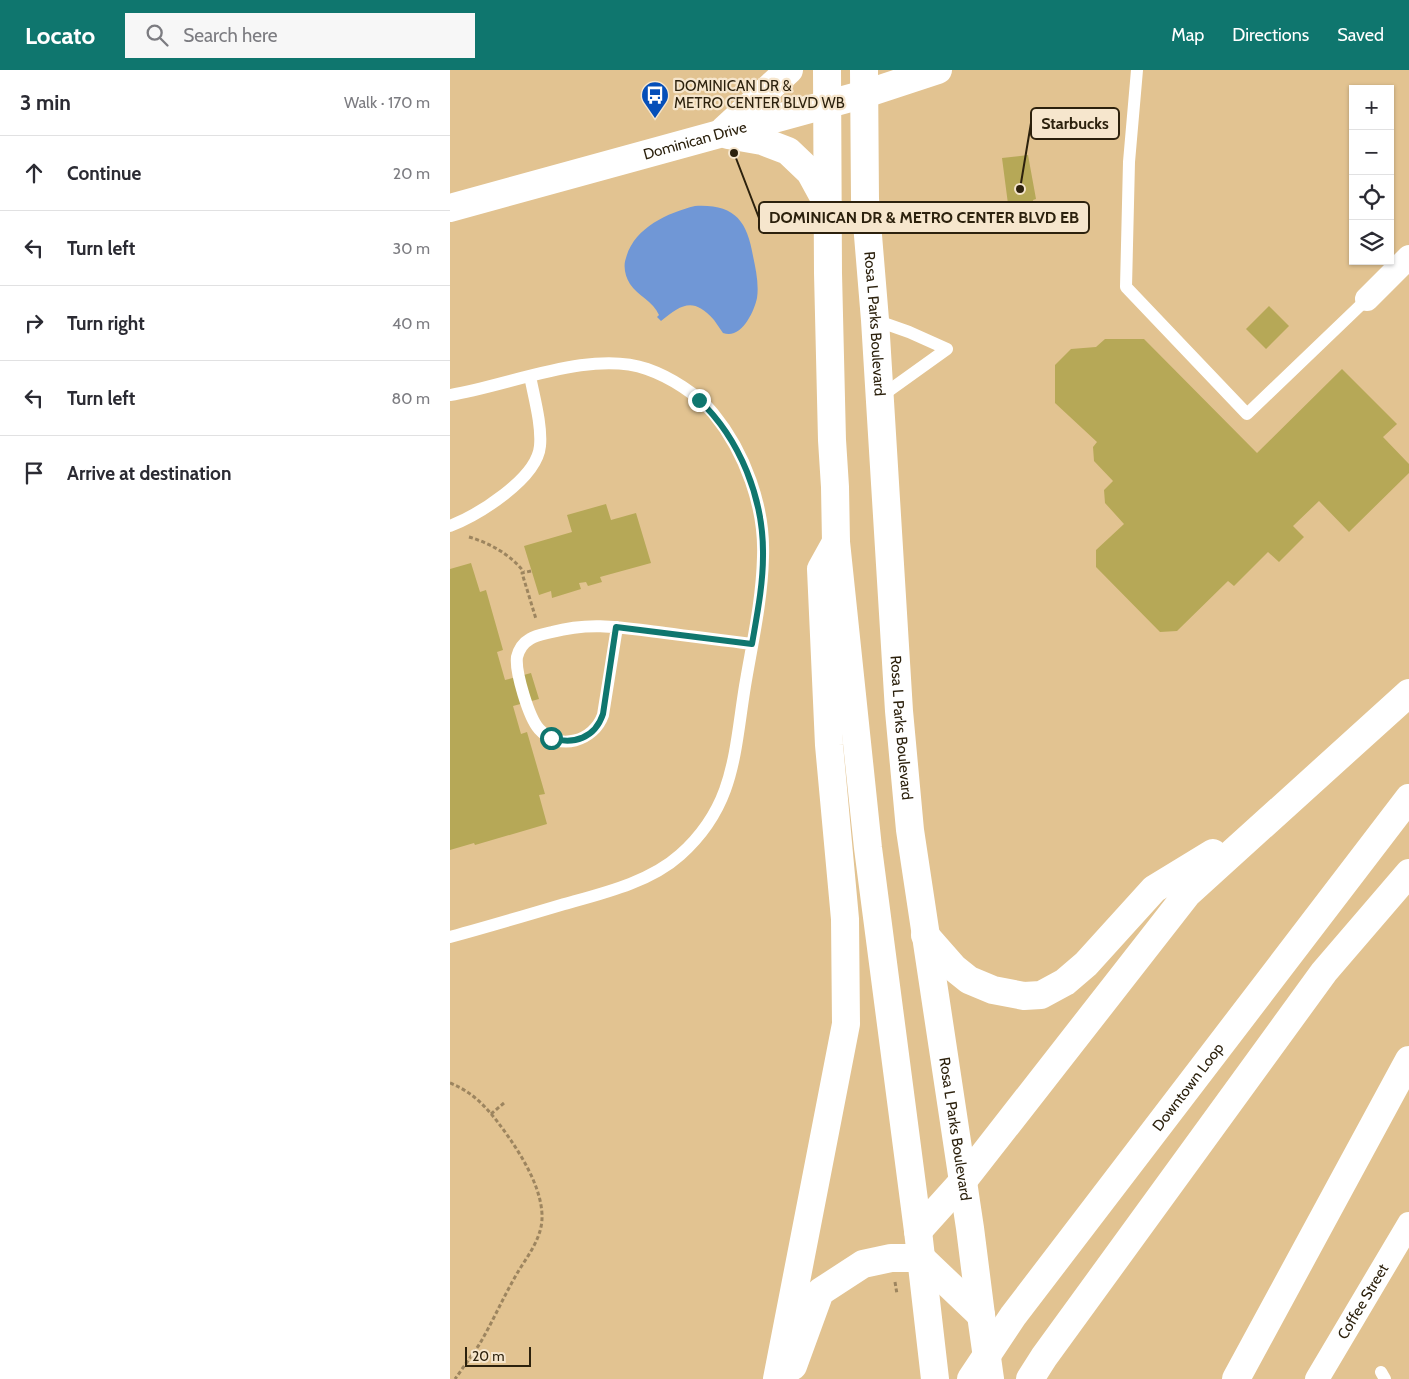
<!DOCTYPE html>
<meta charset="utf-8">
<style>
body{margin:0;font-family:Cabin,sans-serif;background:#f7f7f7;color:#2b2b33}
.controls{position:absolute;right:15px;top:15px;display:grid;overflow:hidden;border-radius:0px;box-shadow:0 1px 4px #0004}
.controls button{width:45px;height:45px;display:grid;place-items:center;padding:0;border:0;border-bottom:1px solid #e1e1e2;background:#fff;color:#2b2b33;font:25px sans-serif}
.scale{position:absolute;left:15px;bottom:12px;width:66px;box-sizing:border-box;padding-left:5px;border:2px solid #2c210d;border-top:0;font-size:14px;line-height:18px;white-space:nowrap;color:#2c210d;-webkit-text-stroke:4px #f6e6cd;paint-order:stroke}
.stop{position:absolute;width:15px;height:15px;margin:-11px;border:4px solid #0f766e;border-radius:50%;background:#fff}
.stop.end{background:#0f766e;border-color:#fff;box-shadow:0 1px 5px #0008}
.list{margin:0;padding:0;list-style:none}
h2{display:flex;justify-content:space-between;align-items:center;height:65px;margin:0;padding:0 20px;font-size:21px}
h2 small{font-size:16px;font-weight:400;color:#7c7c81}
.list li{display:grid;grid-template-columns:32px 1fr auto;gap:15px;align-items:center;box-sizing:border-box;height:75px;padding:0 20px;border-top:1px solid #e1e1e2}
.list b{display:block;font-size:19px;white-space:nowrap}
.list em{font-size:16px;font-style:normal;color:#7c7c81}
.icon{flex:none;width:28px;height:28px;fill:none;stroke:currentColor;stroke-width:2;stroke-linecap:round;stroke-linejoin:round}
.map{position:relative;flex:none;width:959px;height:1309px;overflow:hidden}
header{display:flex;align-items:center;gap:30px;box-sizing:border-box;height:70px;padding:0 25px;background:#0f766e;color:#fff}
header strong{font-size:24px}
nav{display:flex;gap:28px;margin-inline-start:auto;font-size:18px}
.search{width:350px;height:45px;background:#f7f7f7;display:flex;align-items:center;gap:12px;box-sizing:border-box;padding:0 18px;border-radius:0px;color:#7c7c81;font-size:19px}
main{display:flex}
aside{flex:1;background:#fff}
.map>svg:first-child{display:block}
.water{fill:#7097d6}
.building{fill:#b6a857}
.lines{fill:none;stroke-linecap:round;stroke-linejoin:round}
.path{stroke:#9d855f;stroke-width:3;stroke-dasharray:4 2.5;stroke-linecap:butt}
.service{stroke:#fff;stroke-width:12}
.minor{stroke:#fff;stroke-width:24}
.tertiary{stroke:#fff;stroke-width:28}
.primary{stroke:#fff;stroke-width:28}
.motorway{stroke:#fff;stroke-width:28}
.route{stroke:#0f766e;stroke-width:6}
.labels{text-anchor:middle;dominant-baseline:central;stroke-width:4.5;stroke-linejoin:round;paint-order:stroke}
.poi-label{font-size:15px;fill:#2c210d;stroke:#f6e6cd;text-anchor:start}
.street-label{font-size:15px;fill:#2c210d;stroke:#f6e6cd}
.leader{fill:none;stroke:#2c210d;stroke-width:2}
.callout-dot{fill:#2c210d;stroke:#f6e6cd;stroke-width:2}
.callout{fill:#f6e6cd;stroke:#2c210d;stroke-width:2}
.callout-label{font-size:16px;text-anchor:middle;font-weight:bold;fill:#2c210d}
</style>
<header>
<strong>Locato</strong>
<div class="search"><svg class="icon" aria-label="search" viewBox="0 0 24 24"><circle cx="10" cy="10" r="6"/><path d="M15 15l6 6"/></svg>Search here</div>
<nav><a>Map</a><a>Directions</a><a>Saved</a></nav>
</header>
<main>
<aside>
<h2>3 min<small>Walk · 170 m</small></h2>
<ul class="list">
<li><svg class="icon" aria-label="ahead" viewBox="0 0 24 24"><path d="M12 20V5M6 11l6-6 6 6"/></svg><div><b>Continue</b></div><em>20 m</em></li>
<li><svg class="icon" aria-label="left" viewBox="0 0 24 24"><path d="M17 20v-9H6M10 6l-5 5 5 5"/></svg><div><b>Turn left</b></div><em>30 m</em></li>
<li><svg class="icon" aria-label="right" viewBox="0 0 24 24"><path d="M7 20v-9h11M14 6l5 5-5 5"/></svg><div><b>Turn right</b></div><em>40 m</em></li>
<li><svg class="icon" aria-label="left" viewBox="0 0 24 24"><path d="M17 20v-9H6M10 6l-5 5 5 5"/></svg><div><b>Turn left</b></div><em>80 m</em></li>
<li><svg class="icon" aria-label="arrive" viewBox="0 0 24 24"><path d="M6 21V4h12l-3 4 3 4H6"/></svg><div><b>Arrive at destination</b></div></li>
</ul>
</aside>
<div class="map">
<svg width="959" height="1309" viewBox="0 0 959 1309">
<rect width="100%" height="100%" fill="#e2c391"/>
<path class="water" d="M245 136C284 134 297 150 303 186 306 200 309 215 307 228 304 242 291 270 273 263 270 259 267 254 264 250 243 226 231 235 211 251L207 247 209 245C203 231 188 226 180 214 175 206 173 196 176 188 184 158 217 143 245 136Z"/>
<path class="building" d="M578 85 586 129 583 130 586 153 562 156 560 146 555 147 554 135 558 134 552 88Z
M819 236 839 256 816 279 796 259Z
M655 269H694L807 383 892 299 947 354 933 367 959 394V403L899 462 869 431 843 456 854 467 829 492 818 482 784 516 778 511 727 561 710 562 646 497V480L674 454 655 433 654 420 663 411 644 391 643 377 647 372 605 333V295L621 279 646 277Z
M156 434 161 450 186 443 201 493 150 507 152 512 138 516 136 512 129 513 131 519 102 528 101 521 89 525 74 476 122 462 117 445Z
M21 493 30 522 36 520 53 580 47 582 55 610 81 603 89 629 63 636 71 664 77 662 95 724 89 725 97 754 25 775 24 773 0 780V499Z"/>
<g class="lines">
<path class="path" d="M19 467C40 473 61 485 74 502
M81 501 72 503 86 549
M0 1013C28 1024 43 1045 60 1069 75 1091 93 1122 92 1149 91 1171 75 1189 65 1207 52 1230 42 1253 29 1275 21 1286 13 1298 5 1309
M41 1044 54 1033
M445 1212 447 1224"/>
<path class="service" d="M687 0 679 92 676 217 797 344 917 229
M425 250 459 262 497 279 430 327
M0 325C58 316 141 279 197 299 220 307 247 324 263 343 295 382 315 437 313 487 312 531 302 574 295 616 284 684 285 736 230 785 199 813 150 824 111 835 74 846 37 857 0 867
M0 456C28 445 87 409 90 376 92 355 84 327 80 306
M167 557 153 645C144 671 109 682 89 659 79 648 65 602 67 587 69 579 73 573 80 569 86 565 94 564 102 562 142 551 174 558 215 563 244 567 273 570 302 574
M931 1302 935 1309"/>
<g class="minor">
<path d="M917 229 959 187"/>
<path id="s1" d="M867 1309 959 1154"/>
</g>
<g class="tertiary">
<path d="M274 60 339 0"/>
<path d="M278 65 312 71 338 81 360 102 378 135"/>
<path id="s2" d="M0 138 415 24 488 0"/>
</g>
<g class="primary">
<path d="M377 0 378 203 382 370 385 417 386 472 418 778 468 1161 485 1309"/>
<path id="s3" d="M414 0 415 129 425 250 449 641 460 760 520 1158 531 1245 540 1309"/>
</g>
<g class="motorway">
<path d="M475 865 504 898 519 910 543 920 574 926 591 925 615 912 636 894 704 819 763 783"/>
<path d="M468 1161 513 1111 738 823 959 623"/>
<path d="M343 1296 370 1222 413 1194 441 1188H471L531 1245"/>
<path d="M327 1309 396 954 395 849 379 675 371 499 386 472"/>
<path id="s4" d="M521 1309 563 1246 959 728"/>
<path d="M580 1309 594 1287 874 902 959 803"/>
<path d="M786 1309 959 990"/>
</g>
</g>
<g class="lines">
<path class="route" d="M101 668C124 675 145 668 153 644L166 557 302 574C307 545 313 515 313 486 314 429 290 369 249 330"/>
</g>
<defs>
<g id="bus-pin" transform="scale(1.4375)"><path d="M0 17L-7.5 6A9.5 9.5 0 1 1 7.5 6Z" fill="#054fb9" stroke="#f6e6cd"/><path d="M-5-6H5V4H4V6H2V4H-2V6H-4V4H-5ZM-3.5-4V0h7V-4ZM-3.5 1.2v1.5H-2V1.2ZM2 1.2v1.5H3.5V1.2Z" fill="#fff"/></g>
</defs>
<g fill-rule="evenodd">
<use href="#bus-pin" x="205" y="25"/>
</g>
<g class="labels">
<g class="poi-label">
<text x="224" y="16">DOMINICAN DR &amp;<tspan x="224" dy="17">METRO CENTER BLVD WB</tspan></text>
</g>
<g class="street-label">
<text stroke="none"><textPath href="#s2" startOffset="254">Dominican Drive</textPath></text>
<text stroke="none"><textPath href="#s3" startOffset="254">Rosa L Parks Boulevard</textPath></text>
<text stroke="none"><textPath href="#s3" startOffset="659">Rosa L Parks Boulevard</textPath></text>
<text stroke="none"><textPath href="#s4" startOffset="364">Downtown Loop</textPath></text>
<text stroke="none"><textPath href="#s3" startOffset="1064">Rosa L Parks Boulevard</textPath></text>
<text stroke="none"><textPath href="#s1" startOffset="90">Coffee Street</textPath></text>
</g>
</g>
<path class="leader" d="M570 119L581 53M284 83L309 148"/>
<g class="callout-dot">
<circle cx="570" cy="119" r="5"/>
<circle cx="284" cy="83" r="5"/>
</g>
<g class="callout">
<rect x="581" y="38" width="88" height="31" rx="5"/>
<rect x="309" y="132" width="330" height="31" rx="5"/>
</g>
<g class="callout-label">
<text x="625" y="59">Starbucks</text>
<text x="474" y="153">DOMINICAN DR &amp; METRO CENTER BLVD EB</text>
</g>
</svg>
<div class="controls">
<button>+</button>
<button>−</button>
<button><svg class="icon" aria-label="locate" viewBox="0 0 24 24"><circle cx="12" cy="12" r="6"/><path d="M12 2v4M12 18v4M2 12h4M18 12h4"/></svg></button>
<button><svg class="icon" aria-label="layers" viewBox="0 0 24 24"><path d="M12 4l9 5-9 5-9-5zM3 14l9 5 9-5"/></svg></button>
</div>
<div class="scale">20 m</div>
<div class="stop" style="left:101px;top:668px"></div>
<div class="stop end" style="left:249px;top:330px"></div>
</div>
</main>
